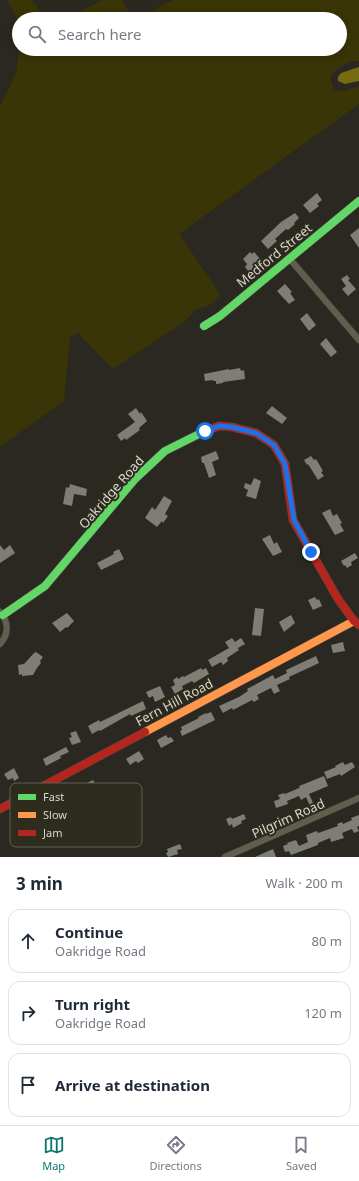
<!DOCTYPE html>
<meta charset="utf-8">
<style>
body{margin:0;font-family:"Noto Sans",sans-serif;background:#f6f6f7;color:#1f2937}
.stop{position:absolute;width:12px;height:12px;margin:-9px;border:3px solid #1a73e8;border-radius:50%;background:#fff}
.stop.end{background:#1a73e8;border-color:#fff;box-shadow:0 1px 4px #0008}
.list{margin:0;padding:0;list-style:none}
h2{display:flex;justify-content:space-between;align-items:center;height:52px;margin:0;padding:0 16px;font-size:17px}
h2 small{font-size:13px;font-weight:400;color:#747a83}
.list li{display:grid;grid-template-columns:26px 1fr auto;gap:12px;align-items:center;box-sizing:border-box;height:64px;margin:0 8px 8px;padding:0 8px;border:1px solid #e0e1e3;border-radius:12px}
.list b{display:block;font-size:15px;white-space:nowrap}
.list p{margin:0;font-size:13px;white-space:nowrap;color:#747a83}
.list em{font-size:13px;font-style:normal;color:#747a83}
.icon{flex:none;width:22px;height:22px;fill:none;stroke:currentColor;stroke-width:2;stroke-linecap:round;stroke-linejoin:round}
.map{position:relative;flex:none;width:359px;height:857px;overflow:hidden}
.search{position:absolute;background:#fff;box-shadow:0 2px 10px #0003;left:12px;right:12px;top:12px;height:44px;display:flex;align-items:center;gap:10px;box-sizing:border-box;padding:0 14px;border-radius:22px;color:#747a83;font-size:15px}
.sheet{height:268px;background:#fff}
nav{display:flex;justify-content:space-around;align-items:center;box-sizing:border-box;height:56px;border-top:1px solid #e0e1e3;background:#fff;font-size:11px;color:#747a83}
nav a{display:grid;justify-items:center;gap:2px}
nav .on{color:#0f766e}
.map>svg:first-child{display:block}
.green{fill:#3a3506}
.water{fill:#756b11}
.building{fill:#7e7d76}
.lines{fill:none;stroke-linecap:round;stroke-linejoin:round}
.street-casing{stroke:#45433d;stroke-width:7}
.fast-casing{stroke:#45433d;stroke-width:9}
.slow-casing{stroke:#45433d;stroke-width:9}
.jam-casing{stroke:#45433d;stroke-width:9}
.street{stroke:#605e4c;stroke-width:6}
.fast{stroke:#63d668;stroke-width:8}
.slow{stroke:#ff974d;stroke-width:8}
.jam{stroke:#b3261e;stroke-width:8}
.route{stroke:#1a73e8;stroke-width:5}
.labels{text-anchor:middle;dominant-baseline:central;stroke-width:4;stroke-linejoin:round;paint-order:stroke}
.street-label{font-size:13px;fill:#d8d7ce;stroke:#2d2c1d}
.key{fill:#2d2c1d;stroke:#605f52;stroke-width:1}
.key-label{font-size:11px;fill:#d8d7ce}
</style>
<div class="map">
<svg width="359" height="857" viewBox="0 0 359 857">
<rect width="100%" height="100%" fill="#2a2820"/>
<path class="green" d="M7 0H32L47 19H19V23Z
M102 0H122L132 19H66Z
M173 0H359V61C347 60 338 68 330 76L334 90 344 91 359 86V104L179 234 221 295 208 306 196 309 184 322 113 369 78 333 70 337 64 401 0 447V107L16 73 19 48 340 49V19H137Z"/>
<path class="water" d="M359 67V81L345 84 338 81V77L341 73Z"/>
<path class="building" d="M317 193 322 200 317 204 319 206 310 213 303 205Z
M295 213 299 218 294 223 295 224 288 230 286 229 275 239 277 241 268 249 261 241 281 222Z
M359 228V248L350 235Z
M250 252 252 254 254 252 262 261 249 272 245 267 247 264 243 259Z
M347 275 350 279 348 280 356 289 348 296 342 289 346 286 341 279Z
M285 284 292 292 290 293 295 300 289 304 277 291Z
M307 313 316 325 309 331 300 319Z
M326 338 337 352 331 357 320 344Z
M240 368 241 371 244 370 245 379 223 382V383L216 384V381H213V380L205 381 204 374 229 369V370Z
M272 406 287 418 282 424 266 413Z
M136 408 140 414 141 412 147 421 139 428 140 430 126 440 125 438 121 441 117 435 135 422 128 414Z
M216 451 219 459 212 462 216 475 209 478 204 463H202L201 457Z
M311 456 314 460 316 459 323 471 321 472 324 476 318 480 308 464 307 465 304 460Z
M254 478 261 481 256 499 246 496 248 490 244 488 245 483 251 485Z
M70 484 87 489 86 496 74 494 72 506 63 504 66 487 69 488Z
M164 496 172 501 165 514 168 516 163 523 162 521 157 527 145 518 152 507 155 510Z
M330 509 333 516 337 514 342 523 340 524 344 531 335 535 322 513Z
M270 535 274 544 277 542 282 552 273 556 262 539Z
M0 545 4 550 10 545 15 553 0 563Z
M119 549 124 559 101 570 97 563 114 554 113 552Z
M355 553 358 558 351 562 352 565 347 568 345 565 344 566 341 561Z
M315 597 317 600 319 599 322 606 313 610 308 600Z
M255 608 264 609 261 636 252 635Z
M67 613 74 621 67 628 66 627 60 632 52 623Z
M291 615 295 623 284 632 279 622Z
M232 638 235 642 241 638 245 644 238 648 239 650 227 658 228 661 223 665 221 662 212 667 208 660 229 648 225 642Z
M343 642 345 651 333 653 331 645Z
M36 652 43 657 40 661 41 663 37 668 33 675 22 676V674L19 675 18 665 24 664 34 653Z
M316 656 319 663 289 677 290 679 277 685 280 691 274 694 271 688 257 695 259 699 254 702 252 700 233 710 232 708 223 713 219 706 239 697 248 691 247 689 273 675 275 679 287 673 286 670Z
M201 668 202 670 206 668 209 674 194 683 192 681 182 686 183 689 175 694 171 687 175 685 173 680 177 677 178 679 183 676 184 677Z
M160 686 165 697 155 702 153 696 149 698 146 692Z
M143 701 146 709 131 716 130 714 100 731 99 730 92 734 88 726 99 720 100 722Z
M211 712 215 720 182 736 180 731 182 730 181 727 199 718 198 717 206 713V714Z
M76 731 81 742 72 745 69 738 72 737 70 733Z
M166 735 168 738 171 737 174 741 161 748 157 740Z
M66 747 69 752 60 756 61 758 46 766 43 759Z
M139 751 144 759 138 763 136 761 130 765 126 759Z
M343 762 345 765 352 762 355 767 341 776 340 774 327 779 324 772 336 767 335 766Z
M14 768 19 778 14 781 13 778 8 780 4 774Z
M324 776 328 786 309 794 314 805 310 806 306 797 301 800 299 796 287 801 288 804 276 808 274 801 280 799 278 795 284 793 285 794 299 788H300L299 786Z
M93 780 97 787 86 792 87 794 80 797 76 790 85 786V784Z
M244 814 246 819 241 821 242 823 233 828 232 824 229 826 226 819 231 817 232 819Z
M359 815V826L357 827 359 831 354 833 352 829 342 833 344 838 331 842 330 838 318 843V845L291 855 289 851 285 852 283 846 288 844 287 843 296 840 299 846 308 842 306 835 317 831 318 833 338 826 337 824 342 822 343 824 352 820 351 818Z
M180 844 182 849 177 850 178 854 168 857 166 853 168 852 167 849Z
M273 849 276 857H255Z"/>
<g class="lines">
<g class="street-casing">
<path id="street" d="M289 258 359 340
M0 612C9 622 9 634 0 644
M225 857 359 798"/>
</g>
<g class="fast-casing">
<path id="fast" d="M204 326 220 316 359 201
M3 615 45 586 135 479 165 451 201 433"/>
</g>
<g class="slow-casing">
<path id="slow" d="M145 732 354 621"/>
</g>
<g class="jam-casing">
<path id="jam" d="M201 433 219 426 232 427 256 433 274 445 285 464 293 520 338 599 354 621 359 625
M0 809 145 732"/>
</g>
<use href="#street" class="street"/>
<use href="#fast" class="fast"/>
<use href="#slow" class="slow"/>
<use href="#jam" class="jam"/>
</g>
<g class="lines">
<path class="route" d="M205 431 219 426 232 427 256 433 274 445 285 464 294 520 311 552"/>
</g>
<g class="labels">
<g class="street-label">
<text transform="translate(274 255) rotate(-39)">Medford Street</text>
<text transform="translate(111 492) rotate(-49)">Oakridge Road</text>
<text transform="translate(174 702) rotate(-28)">Fern Hill Road</text>
<text transform="translate(288 818) rotate(-24)">Pilgrim Road</text>
</g>
</g>
<rect x="10" y="783" width="132" height="64" rx="6" class="key"/>
<rect x="18" y="794" width="18" height="6" fill="#63d668"/>
<rect x="18" y="812" width="18" height="6" fill="#ff974d"/>
<rect x="18" y="830" width="18" height="6" fill="#b3261e"/>
<g class="key-label">
<text x="43" y="801">Fast</text>
<text x="43" y="819">Slow</text>
<text x="43" y="837">Jam</text>
</g>
</svg>
<div class="stop" style="left:205px;top:431px"></div>
<div class="stop end" style="left:311px;top:552px"></div>
<div class="search"><svg class="icon" aria-label="search" viewBox="0 0 24 24"><circle cx="10" cy="10" r="6"/><path d="M15 15l6 6"/></svg>Search here</div>
</div>
<section class="sheet">
<h2>3 min<small>Walk · 200 m</small></h2>
<ul class="list">
<li><svg class="icon" aria-label="ahead" viewBox="0 0 24 24"><path d="M12 20V5M6 11l6-6 6 6"/></svg><div><b>Continue</b><p>Oakridge Road</p></div><em>80 m</em></li>
<li><svg class="icon" aria-label="right" viewBox="0 0 24 24"><path d="M7 20v-9h11M14 6l5 5-5 5"/></svg><div><b>Turn right</b><p>Oakridge Road</p></div><em>120 m</em></li>
<li><svg class="icon" aria-label="arrive" viewBox="0 0 24 24"><path d="M6 21V4h12l-3 4 3 4H6"/></svg><div><b>Arrive at destination</b></div></li>
</ul>
</section>
<nav>
<a class="on"><svg class="icon" aria-label="map" viewBox="0 0 24 24"><path d="M3 6l6-2 6 2 6-2v14l-6 2-6-2-6 2zM9 4v14M15 6v14"/></svg>Map</a>
<a><svg class="icon" aria-label="directions" viewBox="0 0 24 24"><path d="M12 3l9 9-9 9-9-9zM9 14v-3h6M13 9l2 2-2 2"/></svg>Directions</a>
<a><svg class="icon" aria-label="saved" viewBox="0 0 24 24"><path d="M7 4h10v16l-5-4-5 4z"/></svg>Saved</a>
</nav>
